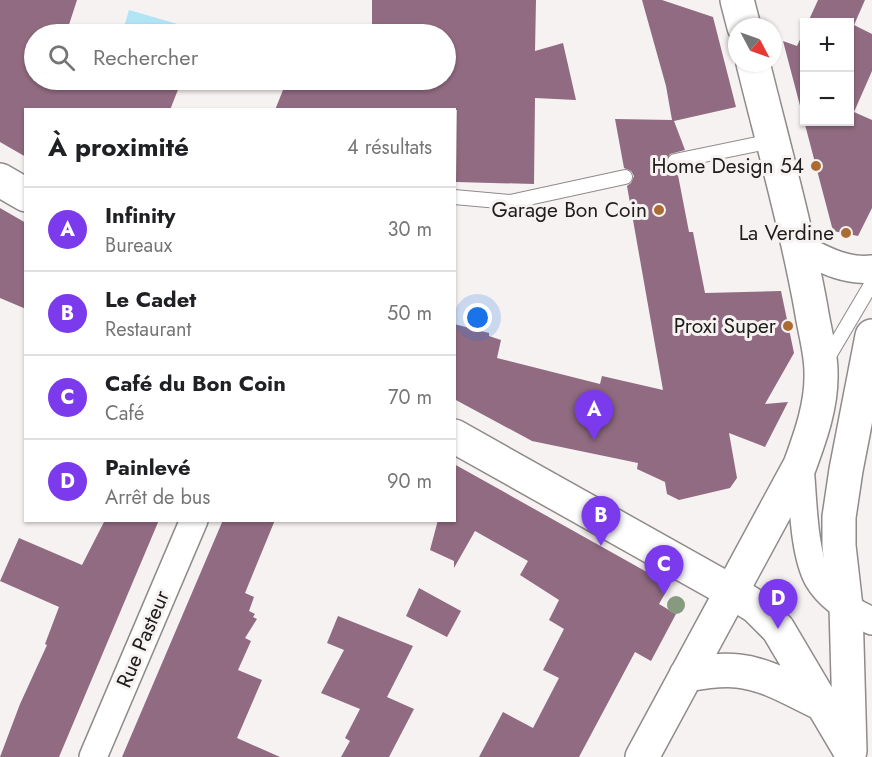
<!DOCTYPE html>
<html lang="fr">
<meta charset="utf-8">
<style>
body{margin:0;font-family:Jost,sans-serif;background:#f2f2f2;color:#202124}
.controls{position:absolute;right:18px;top:18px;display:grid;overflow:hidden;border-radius:0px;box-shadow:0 2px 4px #0004}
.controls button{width:54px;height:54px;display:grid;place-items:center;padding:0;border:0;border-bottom:2px solid #e0e0e0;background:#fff;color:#202124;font:30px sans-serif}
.compass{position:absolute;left:728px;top:18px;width:54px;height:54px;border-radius:50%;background:#fff;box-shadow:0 2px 4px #0004;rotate:131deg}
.you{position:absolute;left:478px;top:318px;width:21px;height:21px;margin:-15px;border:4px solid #fff;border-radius:50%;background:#1a73e8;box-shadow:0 0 0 9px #1a73e833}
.badge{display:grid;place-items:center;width:39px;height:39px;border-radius:50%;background:#7c3aed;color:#fff;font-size:20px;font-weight:700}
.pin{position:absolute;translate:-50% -50px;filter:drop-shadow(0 2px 3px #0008)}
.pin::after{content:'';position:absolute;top:32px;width:21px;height:18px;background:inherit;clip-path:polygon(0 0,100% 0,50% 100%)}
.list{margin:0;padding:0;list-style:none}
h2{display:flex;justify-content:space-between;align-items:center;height:78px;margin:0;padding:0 24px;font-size:26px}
h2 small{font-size:20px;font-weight:400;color:#757577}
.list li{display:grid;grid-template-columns:39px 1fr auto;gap:18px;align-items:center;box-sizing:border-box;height:84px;padding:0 24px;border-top:2px solid #e0e0e0}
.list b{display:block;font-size:22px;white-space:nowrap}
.list p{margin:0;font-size:20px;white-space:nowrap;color:#757577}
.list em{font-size:20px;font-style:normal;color:#757577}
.icon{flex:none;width:33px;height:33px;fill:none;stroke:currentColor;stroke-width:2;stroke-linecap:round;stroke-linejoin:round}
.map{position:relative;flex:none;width:872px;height:757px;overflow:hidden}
.search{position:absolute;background:#fff;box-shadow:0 2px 4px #0004;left:24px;top:24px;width:432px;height:66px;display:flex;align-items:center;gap:15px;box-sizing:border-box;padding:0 21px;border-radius:33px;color:#757577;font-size:22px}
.panel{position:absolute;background:#fff;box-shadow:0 2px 4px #0004;left:24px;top:108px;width:432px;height:414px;border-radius:0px}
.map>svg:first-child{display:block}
.water{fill:#b1e4f5}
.building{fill:#916b81}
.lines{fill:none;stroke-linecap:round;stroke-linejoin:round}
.service-casing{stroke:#8e8b8a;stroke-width:16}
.minor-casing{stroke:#8e8b8a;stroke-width:30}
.tertiary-casing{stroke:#8e8b8a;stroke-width:36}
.secondary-casing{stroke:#8e8b8a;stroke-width:36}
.service{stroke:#fff;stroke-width:14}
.minor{stroke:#fff;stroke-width:27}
.tertiary{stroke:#fff;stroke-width:33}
.secondary{stroke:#fff;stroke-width:33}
.tree{fill:#869a80}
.poi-dot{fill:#aa6c32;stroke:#f6f2f1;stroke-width:2}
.labels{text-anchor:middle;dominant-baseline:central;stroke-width:6;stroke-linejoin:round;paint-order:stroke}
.poi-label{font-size:21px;fill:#1e1d1c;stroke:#f6f2f1;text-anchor:end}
.street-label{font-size:21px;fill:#1e1d1c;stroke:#f6f2f1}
</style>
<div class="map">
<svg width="872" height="757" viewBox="0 0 872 757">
<rect width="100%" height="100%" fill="#f6f2f1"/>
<path class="water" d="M129 10 181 25 178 34H122Z"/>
<path class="building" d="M0 0H77L66 34H34V80H175V82H181L170 110H26V157L0 142Z
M372 0H536L535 51 563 43 576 100 535 98 534 184 456 182 457 110H275L287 80H446V34H372Z
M642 0H662L713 17 736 107 674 121 685 150 670 154 666 163 672 169 677 170 689 232H693L705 293 781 291 794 353 765 404 788 402 765 447 729 433 737 478 730 488 679 500 667 494 665 482 637 469 638 463 532 441 454 399V324L489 333V336L501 340 497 358 600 384 602 376 663 390 627 186 631 183 634 176 631 171 624 168 615 119 672 120 666 86Z
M818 0H865L854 25 872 34V71L854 112 872 120V208L858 236 833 231 783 41 797 46 804 31V122H849V22H808Z
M308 26 330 34H304Z
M0 208 26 223V309L0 298Z
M454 464 670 585 659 604 676 614 651 661 635 652 579 757H479L503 712 533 728 559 678 543 670 564 629 549 620 559 600 520 575 528 561 475 531 454 568V561L430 550 438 520H454Z
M105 520H159L59 757H0L20 704 47 645 45 644 59 607 0 581 19 538 82 565Z
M223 520H275L245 593 254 597 249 611 255 614 253 617 257 619 245 638 251 641 238 670 262 680 237 738 280 757H122Z
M419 588 461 611 447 637 406 616Z
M338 616 413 646 387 697 414 709 389 757H341L350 741 345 738 360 709 321 693 344 650 327 643Z"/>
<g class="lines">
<g class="service-casing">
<path id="service" d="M675 161 772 141
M454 197 510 202 625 177
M826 361 872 283"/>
</g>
<g class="minor-casing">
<path id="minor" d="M799 247C823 259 844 272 872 269
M800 465C803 496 803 552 818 579 829 598 852 612 872 621
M93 757 194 520"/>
</g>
<g class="tertiary-casing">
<path id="tertiary" d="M0 180 26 195
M454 436 732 592"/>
</g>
<g class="secondary-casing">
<path id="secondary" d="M737 0 744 27
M732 592 756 607 778 629 849 749
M686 675C703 672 721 669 738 671 768 674 796 692 822 704
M850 751 846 607 839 546V517L846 470 872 336
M642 757 800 465C811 435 822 404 821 372 821 351 814 329 811 308 796 226 773 144 753 63"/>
</g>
<use href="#service" class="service"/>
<use href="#minor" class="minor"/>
<use href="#tertiary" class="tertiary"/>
<use href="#secondary" class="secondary"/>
</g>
<circle class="tree" cx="676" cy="605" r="9"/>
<g class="poi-dot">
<circle cx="816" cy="166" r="6"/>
<circle cx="659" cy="210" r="6"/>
<circle cx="846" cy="233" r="6"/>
<circle cx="788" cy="326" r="6"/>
</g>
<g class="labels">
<g class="poi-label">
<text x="804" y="166">Home Design 54</text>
<text x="647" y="210">Garage Bon Coin</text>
<text x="834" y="233">La Verdine</text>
<text x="776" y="326">Proxi Super</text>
</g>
<g class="street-label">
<text transform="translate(143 639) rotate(-67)">Rue Pasteur</text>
</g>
</g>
</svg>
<div class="controls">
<button>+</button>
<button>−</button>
</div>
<svg class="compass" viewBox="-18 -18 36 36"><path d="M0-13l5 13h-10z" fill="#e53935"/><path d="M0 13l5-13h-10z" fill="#757577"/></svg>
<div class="you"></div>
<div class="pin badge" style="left:594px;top:440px">A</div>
<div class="pin badge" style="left:601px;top:546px">B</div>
<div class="pin badge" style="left:664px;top:595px">C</div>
<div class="pin badge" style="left:778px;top:629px">D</div>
<div class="search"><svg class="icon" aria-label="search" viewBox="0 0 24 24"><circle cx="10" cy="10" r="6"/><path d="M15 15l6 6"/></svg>Rechercher</div>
<section class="panel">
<h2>À proximité<small>4 résultats</small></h2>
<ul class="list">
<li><span class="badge">A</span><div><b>Infinity</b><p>Bureaux</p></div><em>30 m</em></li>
<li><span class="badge">B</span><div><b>Le Cadet</b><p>Restaurant</p></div><em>50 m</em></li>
<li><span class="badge">C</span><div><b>Café du Bon Coin</b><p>Café</p></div><em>70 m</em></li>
<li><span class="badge">D</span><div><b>Painlevé</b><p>Arrêt de bus</p></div><em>90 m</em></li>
</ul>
</section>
</div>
